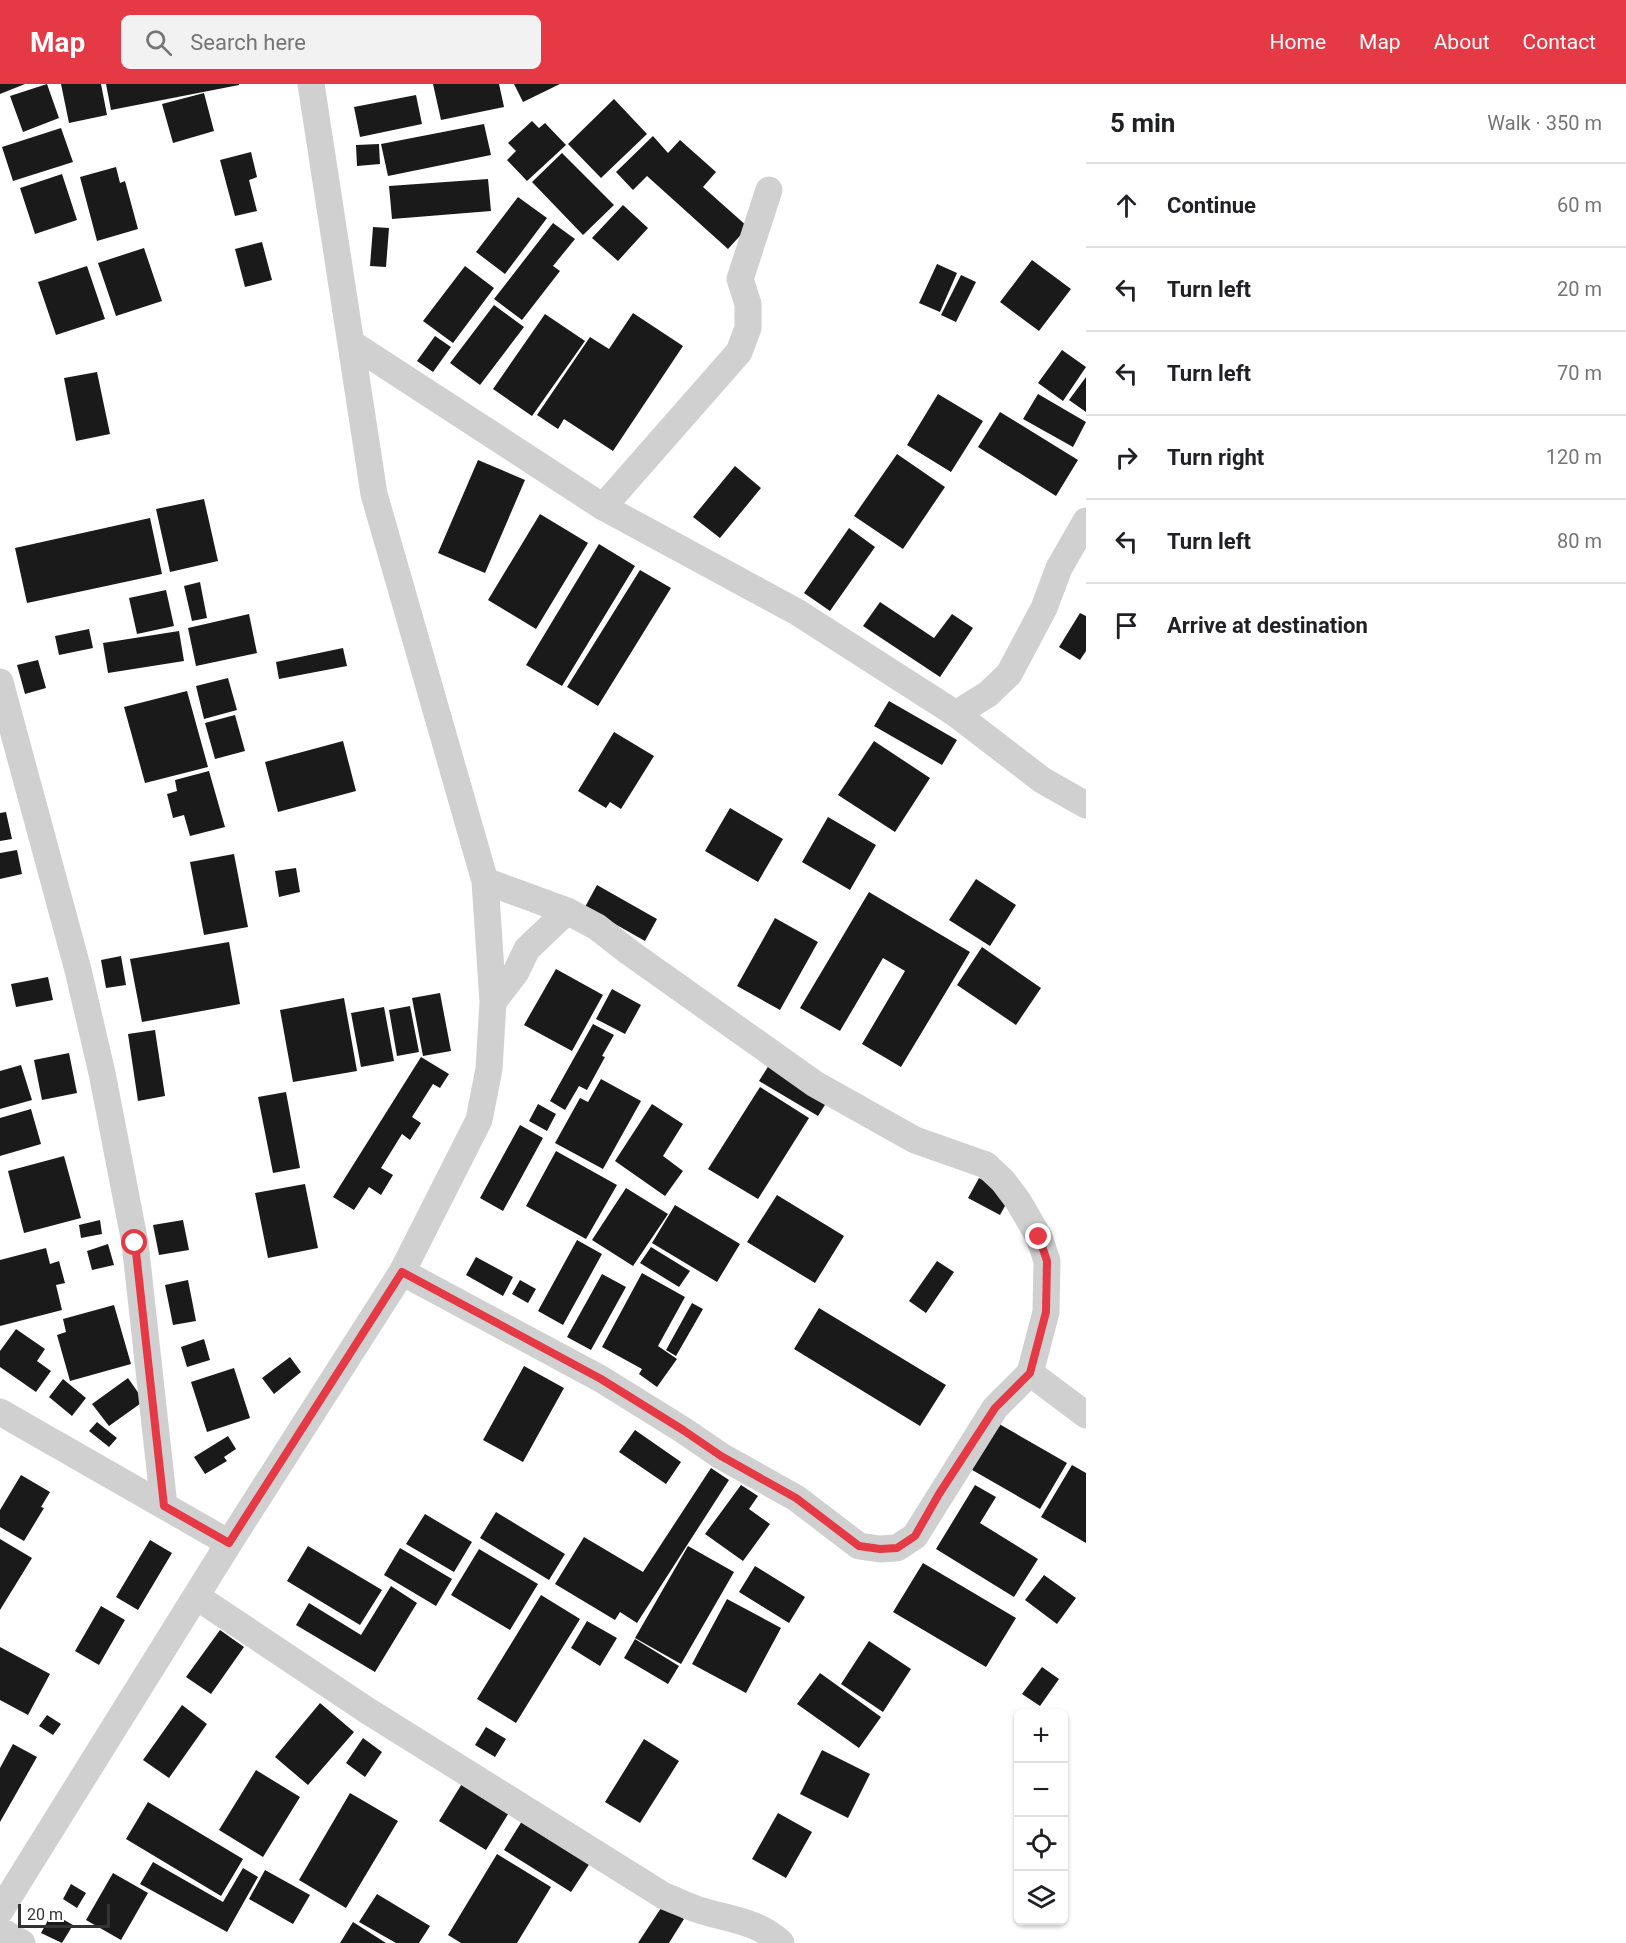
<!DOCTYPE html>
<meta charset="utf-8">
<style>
body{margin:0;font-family:Roboto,sans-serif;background:#f2f2f2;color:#202124}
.controls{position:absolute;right:18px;bottom:18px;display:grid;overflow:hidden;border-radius:9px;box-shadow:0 2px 4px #0004}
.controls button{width:54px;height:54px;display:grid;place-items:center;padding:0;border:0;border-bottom:2px solid #e0e0e0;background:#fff;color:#202124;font:30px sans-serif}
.scale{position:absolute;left:18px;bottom:15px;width:92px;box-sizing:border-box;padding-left:6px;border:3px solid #333;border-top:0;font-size:16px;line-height:21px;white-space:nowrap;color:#333;-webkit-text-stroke:4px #fff;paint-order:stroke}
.stop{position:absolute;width:18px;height:18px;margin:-14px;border:4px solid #e63946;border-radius:50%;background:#fff}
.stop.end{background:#e63946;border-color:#fff;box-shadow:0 2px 6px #0008}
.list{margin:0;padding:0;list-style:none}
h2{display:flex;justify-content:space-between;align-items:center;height:78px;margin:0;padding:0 24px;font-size:26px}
h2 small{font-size:20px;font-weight:400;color:#757577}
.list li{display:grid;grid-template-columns:39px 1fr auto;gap:18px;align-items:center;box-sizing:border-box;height:84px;padding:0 24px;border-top:2px solid #e0e0e0}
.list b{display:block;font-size:22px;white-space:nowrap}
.list em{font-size:20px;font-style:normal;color:#757577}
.icon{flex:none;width:33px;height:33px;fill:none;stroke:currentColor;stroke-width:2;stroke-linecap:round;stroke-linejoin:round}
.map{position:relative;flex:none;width:1086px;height:1859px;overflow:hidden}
header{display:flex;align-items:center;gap:36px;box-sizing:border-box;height:84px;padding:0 30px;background:#e63946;color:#fff}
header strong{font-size:28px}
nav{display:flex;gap:33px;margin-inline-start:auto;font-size:21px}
.search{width:420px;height:54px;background:#f2f2f2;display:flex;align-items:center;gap:15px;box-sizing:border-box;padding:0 21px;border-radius:9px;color:#757577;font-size:22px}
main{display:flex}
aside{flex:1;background:#fff}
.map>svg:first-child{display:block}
.building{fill:#1a1a1a}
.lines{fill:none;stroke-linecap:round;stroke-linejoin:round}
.street{stroke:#d0d0d0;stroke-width:27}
.route{stroke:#e63946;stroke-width:8}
</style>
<header>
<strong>Map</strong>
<div class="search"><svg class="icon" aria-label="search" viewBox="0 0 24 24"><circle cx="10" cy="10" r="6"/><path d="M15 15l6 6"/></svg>Search here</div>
<nav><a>Home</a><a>Map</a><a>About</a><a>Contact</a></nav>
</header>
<main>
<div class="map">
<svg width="1086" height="1859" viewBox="0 0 1086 1859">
<rect width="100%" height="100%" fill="#fff"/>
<path class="building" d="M0 0H25L0 10Z
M47 0 59 34 23 48 10 12Z
M61 0H101L107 31 69 39Z
M106 0H239V1L111 26Z
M433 0H499L504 23 441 36Z
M514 0H560L523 18Z
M204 9 214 47 173 59 162 20Z
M416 11 422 40 360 53 354 23Z
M614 15 647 50 601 94 568 60Z
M532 37 539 44 545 39 566 61 527 97 507 76 516 67 508 59Z
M484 40 491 71 388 92 381 60Z
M61 44 73 78 13 97 2 63Z
M653 52 668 69 680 56 716 88 703 103 748 143 728 165 647 92 633 106 616 88Z
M379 60 380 80 357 82 356 61Z
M251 68 257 93 249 96 257 127 235 132 220 76Z
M562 69 614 121 583 151 532 98Z
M116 83 120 99 125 97 138 145 97 157 80 93Z
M62 90 77 136 35 150 20 104Z
M488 95 491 127 392 135 389 102Z
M518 113 547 134 505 190 476 168Z
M623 121 648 144 618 177 592 154Z
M553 139 575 155 553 182 560 187 522 236 494 215Z
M373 143 389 144 386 183 370 182Z
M262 158 272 196 245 203 235 165Z
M144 164 162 217 116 232 98 179Z
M1032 176 1071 205 1039 247 1000 218Z
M937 180 957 189 940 228 919 219Z
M87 182 105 235 56 251 38 198Z
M465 182 494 204 453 259 423 237Z
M961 191 976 198 956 238 941 231Z
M494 221 524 243 480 301 450 279Z
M633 229 683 262 613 367 564 335 558 345 537 331 590 253 609 265Z
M545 230 585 257 532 332 493 305Z
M435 252 451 263 433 288 417 277Z
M1062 266 1086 283 1063 317 1038 299Z
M97 288 110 350 76 357 64 294Z
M1086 293V328L1069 316Z
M938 310 983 337 951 388 907 361Z
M1038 310 1086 338 1073 363 1023 335Z
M1000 328 1078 376 1056 412 978 363Z
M897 370 945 403 903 465 854 432Z
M478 376 525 396 485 489 438 469Z
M735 382 761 404 720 454 693 433Z
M204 415 218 477 170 488 156 425Z
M540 430 588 459 536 545 488 516Z
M150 434 162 490 27 519 15 464Z
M849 444 875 463 830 527 804 509Z
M599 460 635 482 562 602 526 581Z
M640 486 671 504 598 622 567 603Z
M200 498 207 534 192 537 184 502Z
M166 506 174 542 137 550 129 514Z
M880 518 934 554 952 530 973 544 940 593 863 542Z
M1080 529 1086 532V567L1080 576 1059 563Z
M249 530 257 569 196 582 188 544Z
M89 545 93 564 59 571 55 552Z
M179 547 184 577 108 589 103 559Z
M343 564 347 582 279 595 276 578Z
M38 576 46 604 25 610 17 581Z
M228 594 237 626 204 635 196 602Z
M187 607 208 683 145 699 124 623Z
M889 617 957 656 942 681 874 642Z
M235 631 245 667 215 675 205 639Z
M614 648 654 672 621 725 610 718 606 724 578 707Z
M343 657 356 707 278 728 265 678Z
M874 657 930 694 895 748 838 711Z
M209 687 225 743 190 752 184 731 173 734 167 710 177 707 175 696Z
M730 724 783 755 758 798 705 767Z
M6 728 12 755 0 757V729Z
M828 733 876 761 850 806 802 778Z
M17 766 22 790 0 795V769Z
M234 770 248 843 204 851 190 778Z
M296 784 300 808 279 813 275 787Z
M976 795 1016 821 990 862 949 836Z
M597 801 657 835 645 857 585 823Z
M869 808 970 868 901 983 862 960 905 887 883 874 840 947 800 924Z
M775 834 818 858 780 926 737 902Z
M229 858 240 920 142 938 130 875Z
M982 863 1041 904 1016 941 957 901Z
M121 872 126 901 106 904 101 876Z
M556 885 603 911 572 967 524 941Z
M48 893 53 916 16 923 11 900Z
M612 905 641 921 625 950 596 935Z
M440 909 451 967 423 972 412 914Z
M344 914 357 987 293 998 280 926Z
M410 922 419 968 397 972 389 926Z
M384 923 394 977 361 983 351 929Z
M593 940 614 951 602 972 605 973 587 1006 579 1002 565 1026 550 1017Z
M155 946 165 1012 138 1017 128 950Z
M69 969 77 1009 42 1016 34 976Z
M421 973 449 990 440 1004 433 1000 412 1033 421 1039 410 1056 402 1050 381 1084 393 1091 381 1111 369 1103 354 1126 333 1113Z
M771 978 830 1013 818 1032 759 997Z
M21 981 32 1016 0 1025V987Z
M601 995 641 1017 603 1085 555 1059 580 1014 588 1018Z
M760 1003 809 1034 758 1115 708 1085Z
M286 1008 300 1084 273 1089 258 1013Z
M538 1020 556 1030 547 1047 529 1037Z
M652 1020 683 1040 663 1072 683 1087 665 1112 615 1077Z
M31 1025 41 1060 0 1072V1034Z
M520 1041 543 1054 503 1127 480 1114Z
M556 1067 617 1101 586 1155 526 1122Z
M64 1072 81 1134 24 1149 8 1087Z
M979 1094 1011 1111 1000 1131 968 1114Z
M305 1100 318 1164 268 1174 255 1109Z
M626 1104 668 1130 633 1182 592 1156Z
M777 1111 844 1152 815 1199 747 1158Z
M675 1121 740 1160 717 1198 652 1159Z
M100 1136 102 1150 81 1154 79 1141Z
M183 1136 189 1166 159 1171 153 1141Z
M577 1156 602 1170 563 1241 538 1227Z
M108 1160 114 1181 92 1186 87 1167Z
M651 1163 690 1187 679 1203 640 1179Z
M46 1164 50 1180 59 1177 65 1199 56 1201 62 1226 0 1242V1176Z
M476 1173 513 1193 503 1212 466 1191Z
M937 1177 954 1188 926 1229 909 1217Z
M642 1189 685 1213 658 1262 677 1275 657 1303 639 1290 642 1285 602 1263Z
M602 1190 626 1203 591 1266 567 1253Z
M188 1196 196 1237 173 1241 165 1201Z
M520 1196 536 1205 528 1219 512 1210Z
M692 1219 703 1225 676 1272 666 1266Z
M114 1221 131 1280 70 1297 57 1251 66 1248 63 1235Z
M819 1224 946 1301 920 1342 794 1265Z
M16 1245 45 1265 37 1277 51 1287 36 1308 0 1283V1267Z
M204 1255 210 1276 187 1283 181 1263Z
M290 1273 301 1288 274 1310 262 1294Z
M524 1282 564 1304 523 1378 483 1356Z
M234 1284 250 1334 207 1348 191 1298Z
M128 1294 144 1317 109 1342 92 1320Z
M63 1295 86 1314 72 1332 49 1313Z
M994 1337 1067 1379 1040 1425 967 1383Z
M97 1338 117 1354 109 1363 89 1347Z
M635 1346 681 1378 666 1400 619 1368Z
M228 1352 236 1365 224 1373 227 1377 205 1390 194 1373Z
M1072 1381 1086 1389V1459L1041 1433Z
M711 1384 729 1396 637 1539 620 1528 615 1536 555 1500 584 1453 643 1488Z
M21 1391 50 1408 41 1423 44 1424 24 1457 0 1443V1426Z
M741 1401 758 1412 749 1425 770 1440 743 1477 705 1450Z
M975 1401 996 1413 980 1439 1038 1475 1014 1513 936 1465Z
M496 1428 565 1470 549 1496 480 1454Z
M425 1430 472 1458 454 1488 406 1460Z
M0 1455 32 1474 0 1526Z
M150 1456 172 1469 138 1526 116 1513Z
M308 1462 382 1506 360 1541 287 1497Z
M688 1462 734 1488 681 1580 635 1554Z
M400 1464 452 1495 436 1522 384 1491Z
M479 1465 538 1500 510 1546 451 1511Z
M923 1479 1016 1534 986 1583 893 1528Z
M755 1482 805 1513 789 1539 739 1508Z
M1044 1491 1076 1514 1057 1540 1025 1516Z
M391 1502 417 1519 375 1588 296 1541 309 1519 361 1551Z
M541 1511 580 1535 516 1639 477 1615Z
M727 1515 781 1544 746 1609 692 1580Z
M101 1522 125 1536 99 1581 75 1567Z
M587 1537 617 1554 600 1582 571 1564Z
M220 1546 244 1563 211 1610 186 1593Z
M635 1555 679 1582 668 1600 624 1574Z
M869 1557 911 1585 883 1628 841 1600Z
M0 1563 50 1590 28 1631 0 1616Z
M1042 1583 1059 1595 1040 1622 1022 1610Z
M820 1589 881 1633 859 1664 797 1620Z
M320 1619 354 1648 308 1701 275 1673Z
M182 1621 207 1640 169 1694 143 1676Z
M47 1631 61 1640 53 1651 39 1642Z
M486 1643 506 1655 495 1673 475 1661Z
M363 1654 382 1668 365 1693 346 1679Z
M644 1655 679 1677 640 1739 605 1718Z
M13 1660 37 1673 0 1738V1684Z
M822 1666 870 1690 848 1734 800 1710Z
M256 1686 300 1713 263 1773 219 1746Z
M463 1698 510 1727 486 1766 439 1737Z
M350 1709 398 1737 346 1824 299 1796Z
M148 1718 243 1775 221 1812 126 1755Z
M778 1729 812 1748 786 1794 752 1775Z
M522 1737 590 1779 571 1808 504 1766Z
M497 1770 551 1803 517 1859H461L448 1851Z
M153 1778 223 1818 243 1784 258 1793 227 1848 140 1800Z
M265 1786 310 1811 293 1840 249 1815Z
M113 1789 148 1809 121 1856 86 1836Z
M71 1800 86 1809 77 1824 63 1815Z
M377 1810 430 1842 419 1859H396L359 1838Z
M663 1821 684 1835 669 1859H638Z
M52 1829 73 1841 62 1859 41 1849Z
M353 1838 386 1859H340Z"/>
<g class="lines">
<path class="street" d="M351 259 603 423 797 528 956 630 1042 696 1086 721
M603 423 739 268 748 244V220L740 195 769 106
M0 598 78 886 102 989 135 1159 164 1422
M956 630 988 610 1009 590 1044 524 1059 484 1086 437
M493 918 516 888 527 865 567 827
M402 1188 601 1295 683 1346 721 1372 796 1414 859 1462 880 1465 897 1464 915 1452 995 1324 1030 1289 1046 1228 1047 1177 1039 1153 1018 1117 1003 1097 986 1081 915 1056 815 1000 629 868 597 843 567 827 485 797
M1030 1289 1086 1331
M0 1328 229 1459
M197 1513 368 1627 664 1812C675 1816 687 1822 699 1826 728 1835 758 1837 781 1859
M0 1827 229 1459 402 1188 479 1036 489 985 493 918 485 797 374 410 311 0
M0 1846 22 1859"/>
</g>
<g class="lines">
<path class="route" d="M135 1159 164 1422 229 1459 402 1188 601 1295 683 1346 721 1372 796 1414 859 1462 880 1465 897 1464 915 1452 939 1410 995 1324 1030 1289 1046 1228 1047 1177 1039 1153"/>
</g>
</svg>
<div class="controls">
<button>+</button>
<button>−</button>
<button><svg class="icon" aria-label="locate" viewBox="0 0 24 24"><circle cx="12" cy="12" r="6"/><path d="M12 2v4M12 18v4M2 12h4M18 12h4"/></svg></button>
<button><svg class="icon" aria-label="layers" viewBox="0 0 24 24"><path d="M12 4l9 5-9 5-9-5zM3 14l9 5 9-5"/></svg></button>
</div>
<div class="scale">20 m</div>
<div class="stop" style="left:135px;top:1159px"></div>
<div class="stop end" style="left:1039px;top:1153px"></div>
</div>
<aside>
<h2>5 min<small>Walk · 350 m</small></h2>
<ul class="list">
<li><svg class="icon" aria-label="ahead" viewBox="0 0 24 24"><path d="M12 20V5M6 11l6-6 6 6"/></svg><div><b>Continue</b></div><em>60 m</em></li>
<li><svg class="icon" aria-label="left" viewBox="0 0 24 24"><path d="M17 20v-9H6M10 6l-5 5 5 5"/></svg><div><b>Turn left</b></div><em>20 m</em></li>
<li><svg class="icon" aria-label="left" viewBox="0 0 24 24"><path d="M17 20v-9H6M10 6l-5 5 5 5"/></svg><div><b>Turn left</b></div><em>70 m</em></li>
<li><svg class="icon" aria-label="right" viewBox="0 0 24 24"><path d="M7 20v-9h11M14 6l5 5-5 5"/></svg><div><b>Turn right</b></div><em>120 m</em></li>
<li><svg class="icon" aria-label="left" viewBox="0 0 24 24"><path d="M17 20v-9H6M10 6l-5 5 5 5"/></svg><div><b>Turn left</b></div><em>80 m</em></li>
<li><svg class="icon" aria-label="arrive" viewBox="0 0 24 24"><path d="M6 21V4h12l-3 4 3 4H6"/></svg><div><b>Arrive at destination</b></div></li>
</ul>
</aside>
</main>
